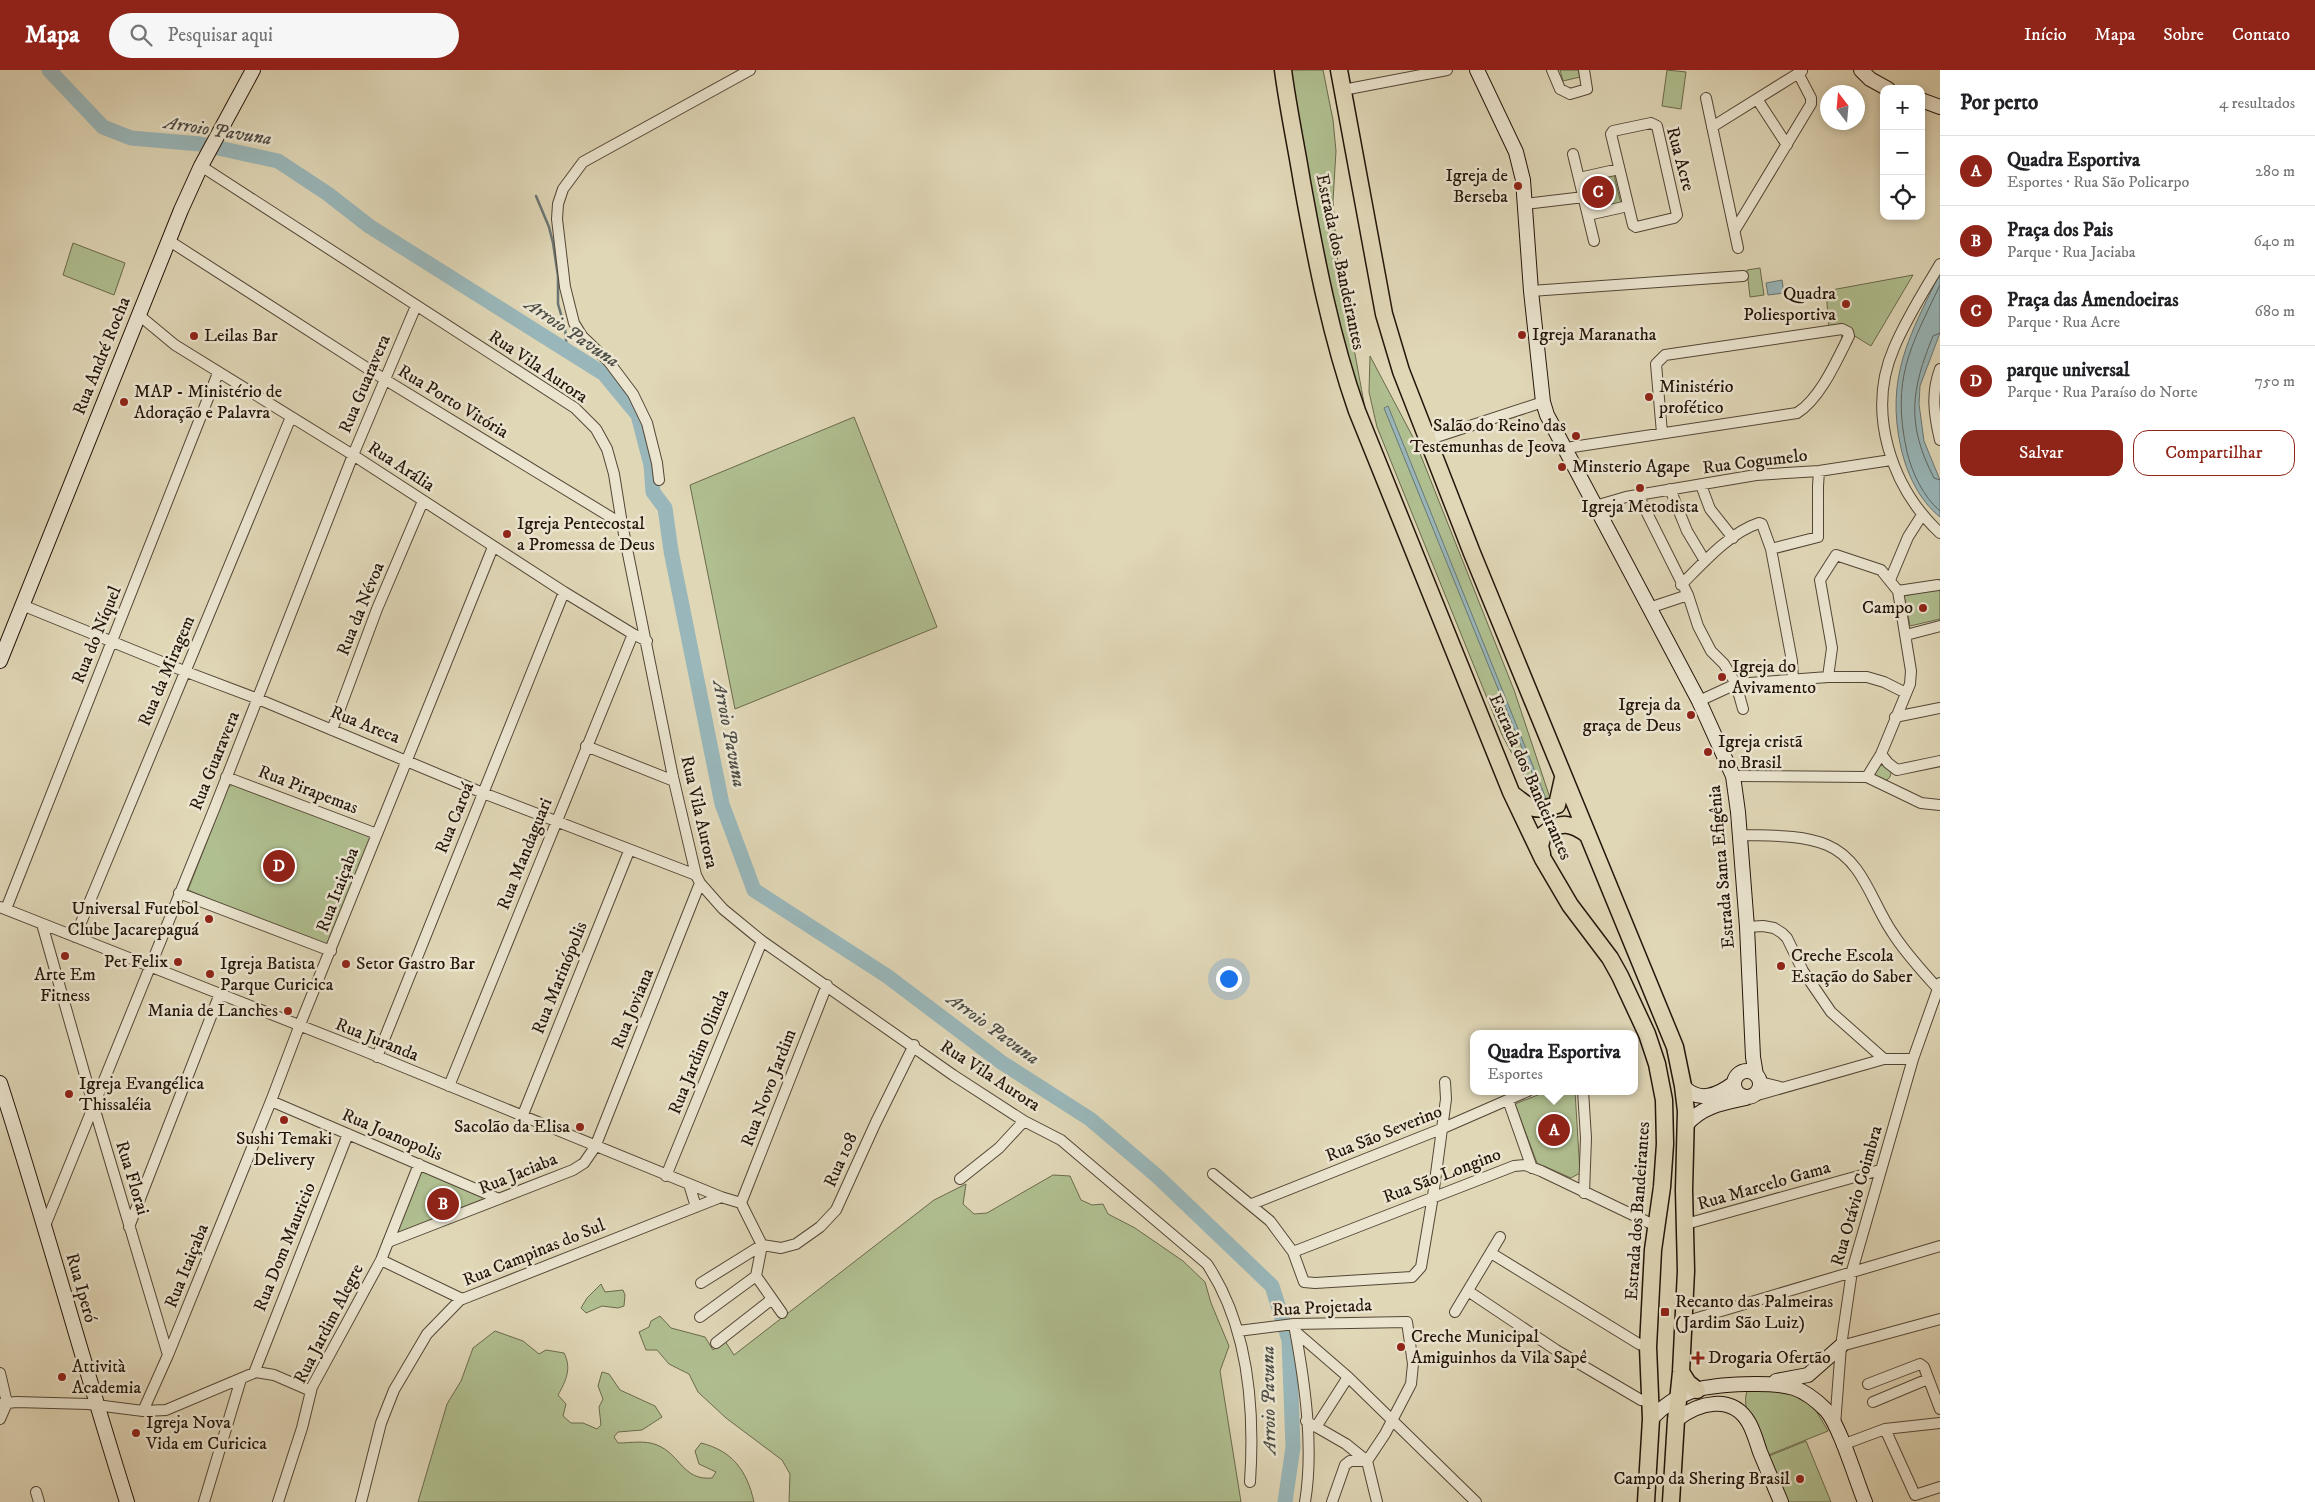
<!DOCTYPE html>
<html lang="pt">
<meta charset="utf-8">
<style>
body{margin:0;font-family:"IM FELL DW Pica",serif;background:#f6f6f6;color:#202124}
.controls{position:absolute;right:15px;top:15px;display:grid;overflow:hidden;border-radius:10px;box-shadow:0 2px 8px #0003}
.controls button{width:45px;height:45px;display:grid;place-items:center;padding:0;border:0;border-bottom:1px solid #e0e0e0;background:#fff;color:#202124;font:25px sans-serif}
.compass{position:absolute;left:1820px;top:15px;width:45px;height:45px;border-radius:50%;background:#fff;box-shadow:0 2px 8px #0003;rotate:344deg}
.you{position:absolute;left:1228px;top:908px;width:18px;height:18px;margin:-12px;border:4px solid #fff;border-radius:50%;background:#1a73e8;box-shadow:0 0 0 8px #1a73e833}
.badge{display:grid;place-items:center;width:32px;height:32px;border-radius:50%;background:#8f2418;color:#fff;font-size:16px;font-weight:700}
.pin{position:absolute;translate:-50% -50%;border:2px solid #fff;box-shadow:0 1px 5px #0006}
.popup{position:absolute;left:1470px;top:960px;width:168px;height:65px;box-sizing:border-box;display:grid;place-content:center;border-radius:10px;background:#fff;filter:drop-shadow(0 1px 4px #0005);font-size:16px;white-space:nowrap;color:#757577}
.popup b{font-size:19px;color:#202124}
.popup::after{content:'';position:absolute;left:50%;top:100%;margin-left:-10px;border:10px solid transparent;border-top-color:#fff}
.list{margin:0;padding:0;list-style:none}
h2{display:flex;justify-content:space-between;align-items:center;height:65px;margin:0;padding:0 20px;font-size:21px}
h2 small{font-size:16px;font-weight:400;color:#757577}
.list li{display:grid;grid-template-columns:32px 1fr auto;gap:15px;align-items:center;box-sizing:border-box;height:70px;padding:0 20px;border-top:1px solid #e0e0e0}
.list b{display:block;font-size:19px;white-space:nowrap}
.list p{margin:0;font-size:16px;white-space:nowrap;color:#757577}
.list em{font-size:16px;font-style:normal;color:#757577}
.actions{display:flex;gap:10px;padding:15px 20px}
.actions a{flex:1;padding:11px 0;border:1px solid #8f2418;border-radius:15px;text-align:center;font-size:18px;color:#8f2418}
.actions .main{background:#8f2418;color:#fff}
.icon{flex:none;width:28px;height:28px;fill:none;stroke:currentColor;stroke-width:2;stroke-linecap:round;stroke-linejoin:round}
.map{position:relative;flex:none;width:1940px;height:1432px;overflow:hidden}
header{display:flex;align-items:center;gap:30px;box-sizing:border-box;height:70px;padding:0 25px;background:#8f2418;color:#fff}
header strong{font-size:24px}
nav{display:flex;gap:28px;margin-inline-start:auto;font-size:18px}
.search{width:350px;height:45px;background:#f6f6f6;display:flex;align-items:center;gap:12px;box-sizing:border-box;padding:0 18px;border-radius:28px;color:#757577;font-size:19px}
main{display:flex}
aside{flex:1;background:#fff}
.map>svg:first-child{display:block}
.green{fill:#b0bf90;stroke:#6a6a4d}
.water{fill:#99b7ba;stroke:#6a7674}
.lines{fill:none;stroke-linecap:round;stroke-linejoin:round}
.shore{stroke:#5e6662;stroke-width:1}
.stream{stroke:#6a7674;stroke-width:2.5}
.river{stroke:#99b7ba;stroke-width:15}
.street-casing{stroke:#534635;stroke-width:12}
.secondary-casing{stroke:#24150a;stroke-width:16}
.primary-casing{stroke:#24150a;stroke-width:19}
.street{stroke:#ebe5d0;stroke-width:10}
.secondary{stroke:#ebe5d0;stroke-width:14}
.primary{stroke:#e0d7b7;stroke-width:16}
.poi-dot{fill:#8f2418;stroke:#ebe5d0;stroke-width:2}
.labels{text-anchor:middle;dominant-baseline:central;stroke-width:5;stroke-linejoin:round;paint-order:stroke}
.street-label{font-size:18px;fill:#24150a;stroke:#ebe5d0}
.poi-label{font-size:18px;fill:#24150a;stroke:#ebe5d0;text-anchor:start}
.water-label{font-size:19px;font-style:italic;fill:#4d4e48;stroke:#ebe5d0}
</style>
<header>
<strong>Mapa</strong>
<div class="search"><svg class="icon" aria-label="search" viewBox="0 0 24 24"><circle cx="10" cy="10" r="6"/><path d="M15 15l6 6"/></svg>Pesquisar aqui</div>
<nav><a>Início</a><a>Mapa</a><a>Sobre</a><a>Contato</a></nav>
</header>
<main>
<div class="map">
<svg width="1940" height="1432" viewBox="0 0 1940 1432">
<rect width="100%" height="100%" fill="#e0d7b7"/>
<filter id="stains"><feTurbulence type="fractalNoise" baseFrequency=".004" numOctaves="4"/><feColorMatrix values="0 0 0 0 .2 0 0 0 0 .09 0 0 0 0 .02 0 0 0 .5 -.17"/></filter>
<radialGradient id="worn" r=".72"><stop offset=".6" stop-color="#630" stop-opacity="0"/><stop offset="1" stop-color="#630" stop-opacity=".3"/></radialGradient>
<path class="green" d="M1290 0H1323L1333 50 1336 81 1333 131 1337 186 1366 344 1337 263Z
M1560 0H1578L1580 7 1563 11Z
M1667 0 1686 2 1681 39 1662 36Z
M1613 101 1621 134 1583 143 1575 110Z
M73 173 125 193 114 225 63 205Z
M1760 198 1764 225 1750 227 1747 200Z
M1913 205 1871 276 1853 265 1841 274 1842 262 1829 257 1826 221Z
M1370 286 1415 371 1514 620 1551 731 1541 737 1502 665 1377 357 1369 322Z
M854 347 937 557 735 639 690 415Z
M1940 518V549L1910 556 1904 526Z
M1875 703a8 8 0 1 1 16 0a8 8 0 1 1-16 0Z
M233 714 371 767 327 877 188 820 228 718Z
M1548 1021H1575L1580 1103 1571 1108 1537 1093 1515 1034Z
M419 1096 499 1128 388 1172Z
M1053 1105 1070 1106 1081 1130 1092 1135 1103 1134 1108 1144 1135 1158 1183 1191 1205 1212 1211 1233 1229 1276 1220 1301 1241 1432H789L790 1404 782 1390 726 1348 698 1322 689 1304 669 1294 657 1280H646L639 1262 649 1257 651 1251 660 1246 671 1258 705 1267 713 1280 725 1271 734 1285 934 1130 966 1114 963 1134 974 1144 987 1143Z
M601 1214 605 1222 623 1220 625 1225 624 1236 618 1238 602 1236 586 1243 581 1238 587 1228Z
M495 1261 523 1271 539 1284 546 1280 564 1283C572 1298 566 1311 558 1325L566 1334 563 1346 571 1353H583L597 1359 601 1355 599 1337 603 1329 598 1316 602 1302 609 1304 620 1320 655 1336 662 1347 642 1360 618 1362 614 1367 618 1373C630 1373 645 1370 657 1375 680 1384 683 1411 712 1408L716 1402 699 1394 695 1381 701 1373C733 1381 747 1401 754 1432H418L447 1334 461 1311 473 1278Z
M1748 1318 1795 1323 1811 1332 1828 1361 1766 1386C1757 1366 1739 1339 1748 1318Z
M1806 1371 1831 1432H1788L1769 1386Z"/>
<path class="water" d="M1940 203V263L1920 316 1919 334 1924 371 1940 410V447C1919 430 1907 404 1901 378 1885 307 1910 265 1940 203Z
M1782 210 1784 223 1768 225 1766 213Z
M1388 336 1547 731 1544 732 1384 338Z"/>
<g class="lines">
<path class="shore" d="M1940 215C1910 278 1891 309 1907 382 1912 402 1923 427 1940 441
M1940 263 1933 266C1911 320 1906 354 1934 408L1940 410"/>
<path class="stream" d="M536 126 549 157 553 173 558 206V234L565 258 567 281"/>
<path class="river" d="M49 0 103 57 131 68 200 74 278 91 328 124 369 156 604 304 638 345 651 395 653 422 665 438 671 481 722 734 754 820 887 906 1001 992 1090 1049 1157 1106 1272 1216 1289 1270 1293 1377 1285 1432"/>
<g class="street-casing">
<path id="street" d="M1552 0 1560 19 1570 24 1587 19 1584 0
M1343 20 1447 0
M1706 28 1738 178
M1757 29 1787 75
M1651 53 1657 56 1677 145 1674 148 1636 157 1633 155 1611 64 1613 61Z
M1712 57 1802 1
M1573 84 1594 171
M201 96 575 338 596 359 607 379 614 404 622 454 673 707 696 805 700 813 723 839 762 871 953 1005 1024 1051 1061 1070 1207 1194C1249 1257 1255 1338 1250 1412
M1579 108 1619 99
M1525 134 1584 127
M1588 145 1628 136
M1735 160 1811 34V28L1798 3
M168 170 384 309 622 454
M1940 194C1924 221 1906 249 1894 278 1866 342 1891 417 1940 463
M1531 221 1743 206
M140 246 175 275 353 385 564 522 633 564 647 571
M1940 299C1931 323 1934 345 1940 370
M1427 370 1543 332
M1566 378 1797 343C1820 329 1837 290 1849 266L1848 262 1842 259 1665 285 1656 294 1662 363
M659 410 657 393 647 353 633 324 609 292 582 266 574 253 565 217 557 149 558 134 563 119 583 92 750 0
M1701 415 1710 439 1733 468
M1670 419 1687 461 1705 491
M1638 425 1688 525 1698 556 1711 581 1724 594 1736 614 1743 639
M1595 436 1626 427 1756 405 1819 401 1891 390
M1771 479 1818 467V416L1819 401
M1890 510 1908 467 1922 445
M1681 515C1703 493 1729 463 1759 453L1762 454 1771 479 1792 591 1793 611
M1898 521 1938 515
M22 535 184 601 258 629 483 723 696 805
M1649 538 1688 525
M1906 565 1940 556
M1828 607 1832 578 1820 510 1836 485 1881 500 1898 521 1911 601 1910 614 1881 684 1867 707
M1699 631 1736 614 1828 607H1867L1884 612 1906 623
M1895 647 1940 638
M332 660 377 539 423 431
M586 676 674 711
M1881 684 1888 693 1897 700 1940 691
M1733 706 1867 707 1921 733 1940 735
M226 707 377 764
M1740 765C1768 766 1801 764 1827 775 1863 790 1872 833 1892 862 1905 883 1924 903 1940 921
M179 823 331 881
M0 837 357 978 721 1127 741 1133
M6 839 218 303
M42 854 94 1037 168 1285
M1747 857 1763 856 1774 858 1782 863 1787 868 1803 901 1831 942 1884 989
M75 867 291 347
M377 987 564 522
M1760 1012 1780 1017
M449 1016 633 564
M1583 1021 1586 1068 1584 1123
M1754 1026 1884 989H1913
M1508 1030 1532 1098
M271 1031 499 1129
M522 1047 629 781
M1213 1104 1270 1151 1293 1182 1304 1212 1315 1213 1412 1207 1421 1197 1433 1126 1446 1029 1445 1012
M666 1106 762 871
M960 1109 999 1078 1024 1051
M689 1114 696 1137
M741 1133 827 915
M1252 1134 1441 1059 1528 1021
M1686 1154 1880 1100
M129 1157 219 926
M44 1158 215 737 353 385 416 236
M388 1172 573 1100 584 1093 595 1077 700 813
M1293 1182 1514 1096 1525 1095 1541 1101 1656 1156
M1491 1183 1639 1274 1648 1277
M381 1190 462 1229
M756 1206 782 1243
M701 1213 762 1175 781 1178 796 1174 820 1157 836 1140 876 1052 914 975
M1468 1221 1556 1280 1641 1330 1650 1331
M1455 1242 1500 1167
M700 1247 756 1206 762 1175 741 1133
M1684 1252 1940 1176
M1295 1260C1305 1314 1314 1378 1305 1432
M1238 1261 1294 1254 1407 1252 1413 1294 1411 1314 1385 1364 1367 1391
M1296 1262 1348 1307 1476 1432
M716 1273 772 1229
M1841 1276 1940 1249
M0 1303 7 1333 0 1349
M254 1303 348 1064
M1868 1314 1920 1294 1924 1297 1940 1339
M1873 1332 1928 1309
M0 1334 16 1332 88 1334 143 1341 166 1340 256 1302 274 1305 311 1321
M143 1341 168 1285 271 1031 299 957 493 477
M1306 1351 1346 1374 1367 1391
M1835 1355 1841 1276 1852 1201 1913 989 1940 913
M1316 1357 1348 1307
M1885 1359 1915 1425 1940 1417
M1842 1375 1885 1359 1940 1353
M1367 1391 1377 1432
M36 1422 39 1432
M204 1432 241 1309
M278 1432 302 1358 312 1317 381 1190 419 1094
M361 1432 381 1353 394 1320 427 1264 460 1230 721 1127
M1332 1432 1345 1395 1350 1391H1367"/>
</g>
<g class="secondary-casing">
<path id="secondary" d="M1477 0 1516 82 1523 110 1531 221 1543 332 1547 345 1699 631 1733 706 1738 742 1747 857 1753 987 1756 1005
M1861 0 1870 9 1888 19
M1921 30 1940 37
M0 591 181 140 201 96 253 0
M1734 1014a13 13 0 1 1 26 0a13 13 0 1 1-26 0Z
M0 1013C45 1152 83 1293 127 1432
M1683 1016C1699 1034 1718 1025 1734 1013
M1686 1055C1702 1036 1723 1033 1746 1028
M1776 1311 1808 1305 1841 1276
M1651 1349C1662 1337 1679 1325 1695 1320 1717 1314 1773 1311 1794 1318 1806 1322 1818 1332 1826 1340 1840 1356 1856 1410 1865 1432
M1676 1350C1698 1333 1732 1323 1749 1353 1754 1362 1757 1373 1760 1382 1767 1399 1774 1415 1781 1432"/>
</g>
<g class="primary-casing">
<path id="primary" d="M1283 0C1288 38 1296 75 1302 112 1316 190 1331 267 1357 341L1511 722 1543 789 1570 835 1610 888 1620 906 1647 964 1657 994 1664 1030 1665 1074 1662 1117 1653 1180 1648 1277 1651 1349 1646 1432
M1339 0 1384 244 1401 301 1472 483 1675 977 1683 1016 1686 1041 1684 1120 1686 1201 1681 1302 1676 1350 1671 1432
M1515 726C1531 739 1536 742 1557 735L1563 708
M1542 784 1540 776 1543 765C1560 750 1572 753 1588 765
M1681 1302 1688 1313 1697 1320"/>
</g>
<use href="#street" class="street"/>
<use href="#secondary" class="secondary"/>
<use href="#primary" class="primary"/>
</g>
<g class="poi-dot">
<circle cx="1518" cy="116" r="5"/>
<circle cx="1846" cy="234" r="5"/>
<circle cx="1522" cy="265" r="5"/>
<circle cx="194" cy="266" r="5"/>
<circle cx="1649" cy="327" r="5"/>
<circle cx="124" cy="332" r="5"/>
<circle cx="1576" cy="366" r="5"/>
<circle cx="1562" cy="397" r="5"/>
<circle cx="1640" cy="418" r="5"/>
<circle cx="507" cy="464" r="5"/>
<circle cx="1923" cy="538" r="5"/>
<circle cx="1722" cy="607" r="5"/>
<circle cx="1691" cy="645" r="5"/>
<circle cx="1708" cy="682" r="5"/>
<circle cx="209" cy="849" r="5"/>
<circle cx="65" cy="886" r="5"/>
<circle cx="178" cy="892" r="5"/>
<circle cx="346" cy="894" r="5"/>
<circle cx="1781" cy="896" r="5"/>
<circle cx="210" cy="904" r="5"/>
<circle cx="288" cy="941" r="5"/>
<circle cx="69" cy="1024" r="5"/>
<circle cx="284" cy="1050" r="5"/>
<circle cx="580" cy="1057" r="5"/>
<rect x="1660" y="1237" width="10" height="10" rx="2.5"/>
<circle cx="1401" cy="1277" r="5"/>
<path d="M1695.5 1280.5h5v5h5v5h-5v5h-5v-5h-5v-5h5z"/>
<circle cx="62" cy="1307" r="5"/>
<circle cx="136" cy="1363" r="5"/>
<circle cx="1800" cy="1409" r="5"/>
</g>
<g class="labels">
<g class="street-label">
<text transform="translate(1680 89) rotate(75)">Rua Acre</text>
<text transform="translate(1340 192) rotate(78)">Estrada dos Bandeirantes</text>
<text transform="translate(102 286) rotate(-68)">Rua André Rocha</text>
<text transform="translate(538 297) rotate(34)">Rua Vila Aurora</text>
<text transform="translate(365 314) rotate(-67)">Rua Guaravera</text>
<text transform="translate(453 332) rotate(31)">Rua Porto Vitória</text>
<text transform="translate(1755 392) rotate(-7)">Rua Cogumelo</text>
<text transform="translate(401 397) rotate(33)">Rua Arália</text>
<text transform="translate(361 539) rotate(-68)">Rua da Névoa</text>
<text transform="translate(97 565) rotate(-68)">Rua do Níquel</text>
<text transform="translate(167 601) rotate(-67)">Rua da Miragem</text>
<text transform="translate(365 655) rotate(22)">Rua Areca</text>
<text transform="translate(215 691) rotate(-68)">Rua Guaravera</text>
<text transform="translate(1530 707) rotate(66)">Estrada dos Bandeirantes</text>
<text transform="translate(308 720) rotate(21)">Rua Pirapemas</text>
<text transform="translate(699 742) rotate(77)">Rua Vila Aurora</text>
<text transform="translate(455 748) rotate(-68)">Rua Caroá</text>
<text transform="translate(525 784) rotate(-68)">Rua Mandaguari</text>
<text transform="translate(1722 797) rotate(-95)">Estrada Santa Efigênia</text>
<text transform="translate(338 820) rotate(-69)">Rua Itaiçaba</text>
<text transform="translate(560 908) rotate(-68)">Rua Marinópolis</text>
<text transform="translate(633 939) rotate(-68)">Rua Joviana</text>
<text transform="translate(377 970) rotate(22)">Rua Juranda</text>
<text transform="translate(699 982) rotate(-68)">Rua Jardim Olinda</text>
<text transform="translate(990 1006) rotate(33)">Rua Vila Aurora</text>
<text transform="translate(769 1018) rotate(-69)">Rua Novo Jardim</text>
<text transform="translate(1384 1064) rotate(-22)">Rua São Severino</text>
<text transform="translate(392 1065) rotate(23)">Rua Joanopolis</text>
<text transform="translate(841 1090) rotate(-66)">Rua 108</text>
<text transform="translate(518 1104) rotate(-22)">Rua Jaciaba</text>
<text transform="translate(1442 1106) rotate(-21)">Rua São Longino</text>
<text transform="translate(132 1108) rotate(73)">Rua Florai</text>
<text transform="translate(1764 1116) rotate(-16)">Rua Marcelo Gama</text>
<text transform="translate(1857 1126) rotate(-74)">Rua Otávio Coimbra</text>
<text transform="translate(1638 1141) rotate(-86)">Estrada dos Bandeirantes</text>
<text transform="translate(285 1177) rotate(-68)">Rua Dom Mauricio</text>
<text transform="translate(534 1183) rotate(-22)">Rua Campinas do Sul</text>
<text transform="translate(187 1196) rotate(-68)">Rua Itaiçaba</text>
<text transform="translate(81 1218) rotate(74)">Rua Iperó</text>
<text transform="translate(1322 1238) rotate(-3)">Rua Projetada</text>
<text transform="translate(329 1254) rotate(-63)">Rua Jardim Alegre</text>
</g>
<g class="poi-label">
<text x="1508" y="106" text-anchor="end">Igreja de<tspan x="1508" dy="21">Berseba</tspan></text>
<text x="1836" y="224" text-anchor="end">Quadra<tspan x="1836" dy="21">Poliesportiva</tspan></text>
<text x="1532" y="265">Igreja Maranatha</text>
<text x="204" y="266">Leilas Bar</text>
<text x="1659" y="317">Ministério<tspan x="1659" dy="21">profético</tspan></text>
<text x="134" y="322">MAP - Ministério de<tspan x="134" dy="21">Adoração e Palavra</tspan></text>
<text x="1566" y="356" text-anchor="end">Salão do Reino das<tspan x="1566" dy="21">Testemunhas de Jeova</tspan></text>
<text x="1572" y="397">Minsterio Agape</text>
<text x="1640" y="437" text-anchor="middle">Igreja Metodista</text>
<text x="517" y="454">Igreja Pentecostal<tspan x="517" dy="21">a Promessa de Deus</tspan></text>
<text x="1913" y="538" text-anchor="end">Campo</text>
<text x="1732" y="597">Igreja do<tspan x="1732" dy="21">Avivamento</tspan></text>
<text x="1681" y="635" text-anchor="end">Igreja da<tspan x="1681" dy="21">graça de Deus</tspan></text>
<text x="1718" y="672">Igreja cristã<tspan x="1718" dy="21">no Brasil</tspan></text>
<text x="199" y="839" text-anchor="end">Universal Futebol<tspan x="199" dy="21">Clube Jacarepaguá</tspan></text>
<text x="1791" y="886">Creche Escola<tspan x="1791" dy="21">Estação do Saber</tspan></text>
<text x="168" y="892" text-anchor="end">Pet Felix</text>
<text x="220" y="894">Igreja Batista<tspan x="220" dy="21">Parque Curicica</tspan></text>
<text x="356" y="894">Setor Gastro Bar</text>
<text x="65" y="905" text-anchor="middle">Arte Em<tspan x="65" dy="21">Fitness</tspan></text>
<text x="278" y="941" text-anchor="end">Mania de Lanches</text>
<text x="79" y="1014">Igreja Evangélica<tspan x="79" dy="21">Thissaléia</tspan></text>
<text x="570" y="1057" text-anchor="end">Sacolão da Elisa</text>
<text x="284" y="1069" text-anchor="middle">Sushi Temaki<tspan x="284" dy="21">Delivery</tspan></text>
<text x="1675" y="1232">Recanto das Palmeiras<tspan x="1675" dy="21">(Jardim São Luiz)</tspan></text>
<text x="1411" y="1267">Creche Municipal<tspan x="1411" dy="21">Amiguinhos da Vila Sapê</tspan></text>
<text x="1708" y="1288">Drogaria Ofertão</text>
<text x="72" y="1297">Attività<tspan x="72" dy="21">Academia</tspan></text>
<text x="146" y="1353">Igreja Nova<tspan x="146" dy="21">Vida em Curicica</tspan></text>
<text x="1790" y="1409" text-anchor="end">Campo da Shering Brasil</text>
</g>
<g class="water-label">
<text transform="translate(218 61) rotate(9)">Arroio Pavuna</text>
<text transform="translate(572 263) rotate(34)">Arroio Pavuna</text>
<text transform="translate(729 664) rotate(79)">Arroio Pavuna</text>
<text transform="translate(993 959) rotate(36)">Arroio Pavuna</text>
<text transform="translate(1269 1330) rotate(-91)">Arroio Pavuna</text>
</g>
</g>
<rect width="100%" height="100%" filter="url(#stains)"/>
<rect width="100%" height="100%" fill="url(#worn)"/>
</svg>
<div class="controls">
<button>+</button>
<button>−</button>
<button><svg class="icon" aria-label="locate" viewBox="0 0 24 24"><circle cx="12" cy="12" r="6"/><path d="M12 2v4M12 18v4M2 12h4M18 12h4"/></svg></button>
</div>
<svg class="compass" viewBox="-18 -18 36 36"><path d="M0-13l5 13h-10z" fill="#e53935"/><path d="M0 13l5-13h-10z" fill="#757577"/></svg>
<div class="you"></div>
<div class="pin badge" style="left:1554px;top:1060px">A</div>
<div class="popup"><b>Quadra Esportiva</b>Esportes</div>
<div class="pin badge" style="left:443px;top:1134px">B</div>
<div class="pin badge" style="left:1598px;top:122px">C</div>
<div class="pin badge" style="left:279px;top:796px">D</div>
</div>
<aside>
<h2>Por perto<small>4 resultados</small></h2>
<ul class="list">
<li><span class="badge">A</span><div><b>Quadra Esportiva</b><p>Esportes · Rua São Policarpo</p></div><em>280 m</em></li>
<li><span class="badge">B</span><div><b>Praça dos Pais</b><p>Parque · Rua Jaciaba</p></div><em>640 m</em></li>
<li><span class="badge">C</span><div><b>Praça das Amendoeiras</b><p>Parque · Rua Acre</p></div><em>680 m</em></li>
<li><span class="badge">D</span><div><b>parque universal</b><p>Parque · Rua Paraíso do Norte</p></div><em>750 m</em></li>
</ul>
<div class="actions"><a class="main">Salvar</a><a>Compartilhar</a></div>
</aside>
</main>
